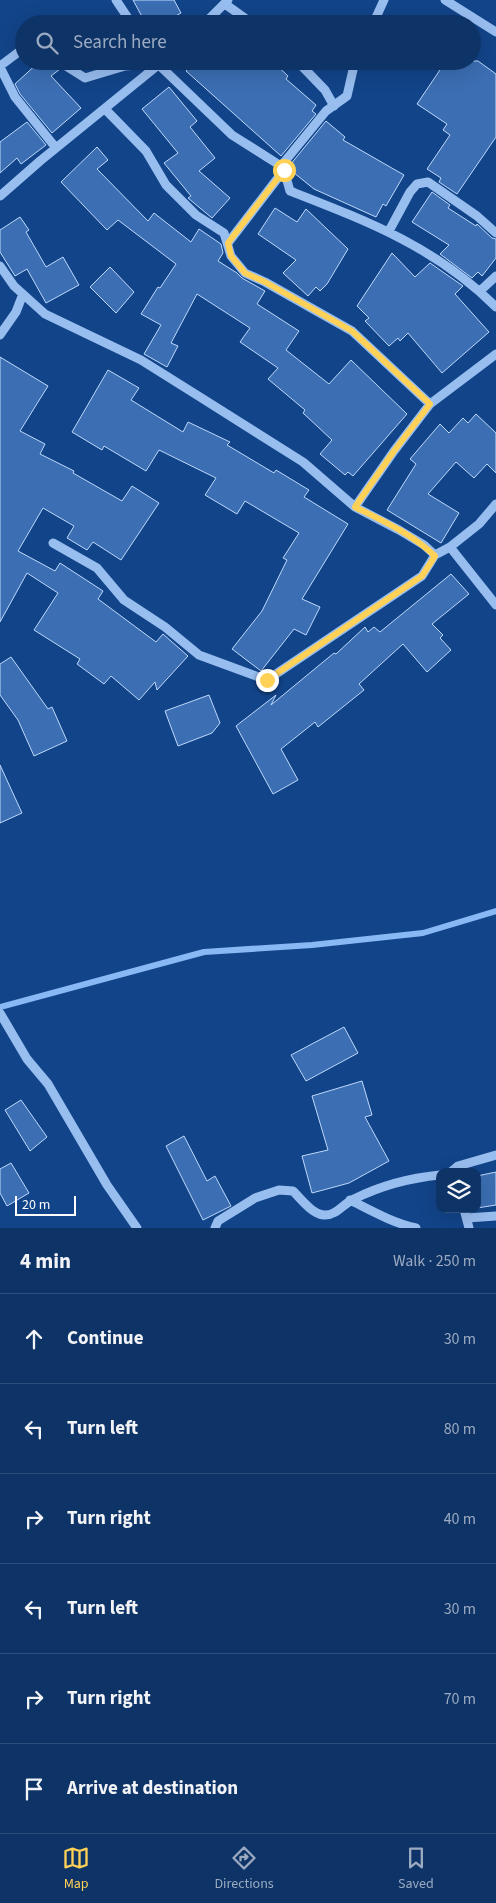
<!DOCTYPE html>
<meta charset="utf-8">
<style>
body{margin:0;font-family:"Source Sans 3",sans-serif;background:#1c3f70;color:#f1f3f6}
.controls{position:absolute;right:15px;bottom:15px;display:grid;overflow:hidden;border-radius:10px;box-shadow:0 5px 20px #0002}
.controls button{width:45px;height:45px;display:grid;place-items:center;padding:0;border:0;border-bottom:1px solid #2e4e7b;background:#0e3367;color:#f1f3f6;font:25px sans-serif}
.scale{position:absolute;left:15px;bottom:12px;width:61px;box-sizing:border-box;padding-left:5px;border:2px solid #fff;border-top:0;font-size:14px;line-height:18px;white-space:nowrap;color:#fff;-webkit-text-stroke:4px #124489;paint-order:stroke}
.stop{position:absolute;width:15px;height:15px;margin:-11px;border:4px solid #ffd157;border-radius:50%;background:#fff}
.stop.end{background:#ffd157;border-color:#fff;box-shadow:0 1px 5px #0008}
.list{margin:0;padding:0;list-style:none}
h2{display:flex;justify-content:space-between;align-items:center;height:65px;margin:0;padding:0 20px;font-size:21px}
h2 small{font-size:16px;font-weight:400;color:#9baac0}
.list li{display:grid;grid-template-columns:32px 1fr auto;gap:15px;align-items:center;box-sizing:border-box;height:90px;padding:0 20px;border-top:1px solid #2e4e7b}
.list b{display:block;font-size:19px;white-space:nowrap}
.list em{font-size:16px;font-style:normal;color:#9baac0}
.icon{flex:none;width:28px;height:28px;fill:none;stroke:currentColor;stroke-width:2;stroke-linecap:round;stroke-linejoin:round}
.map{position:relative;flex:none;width:496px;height:1228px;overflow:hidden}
.search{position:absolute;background:#0e3367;box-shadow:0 5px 20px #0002;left:15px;right:15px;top:15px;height:55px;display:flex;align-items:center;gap:12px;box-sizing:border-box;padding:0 18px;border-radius:28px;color:#9baac0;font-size:19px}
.sheet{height:605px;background:#0e3367}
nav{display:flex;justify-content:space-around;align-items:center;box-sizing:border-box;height:70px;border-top:1px solid #2e4e7b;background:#0e3367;font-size:14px;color:#9baac0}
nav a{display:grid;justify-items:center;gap:2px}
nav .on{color:#ffd157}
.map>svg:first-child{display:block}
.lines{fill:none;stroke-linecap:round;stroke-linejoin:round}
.stream{stroke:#89b9f4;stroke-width:6}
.building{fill:#3b6eb2;stroke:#bed9fc}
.minor{stroke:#98bef0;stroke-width:9}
.route{stroke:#ffd157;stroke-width:6}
</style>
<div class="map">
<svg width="496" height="1228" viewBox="0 0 496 1228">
<rect width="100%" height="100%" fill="#124489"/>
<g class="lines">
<path class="stream" d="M0 1007 204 952 312 945 423 933 496 911"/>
</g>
<path class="building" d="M133 0H174L181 13 161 24H146Z
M40 61H52L54 66 60 69 51 76 81 108 52 133 20 94 15 84Z
M196 61H272L288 76 286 79 316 105 312 111 316 114 281 156 186 71Z
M446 61H478L496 74V137L457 194 439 182 441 178 427 169 450 135 443 130 447 124 417 104Z
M169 87 197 121 190 127 215 158 199 171 230 198 212 218 188 198 191 196 164 163 178 153 142 109Z
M326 121 345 137 343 140 404 175 386 206 383 204 376 217 314 189 293 172 295 169 290 165Z
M27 122 46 145 21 164 17 158 0 173V142Z
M97 147 108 160 97 169 148 221 154 213 191 242 199 229 221 244 223 253 218 261 237 273 242 278 265 291 257 304 299 331 286 350 329 384 351 360 407 414 353 476 348 472 345 475 320 454 332 440 303 413 305 410 268 379 278 368 240 342 250 328 197 294 171 343 178 346 167 367 144 354 161 325 141 314 158 287 160 288 176 264 118 220 107 230 61 182Z
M432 192 450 205 448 208 476 226 477 224 492 238 496 239V258L482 276 478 272 472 278 440 254 449 245 412 222Z
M275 208 297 222 306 209 348 249 327 284 320 291 316 287 308 296 283 273 296 260 258 234Z
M20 217 29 230 26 232 46 267 63 257 79 285 46 303 27 269 15 276 0 252V230Z
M392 253 415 277 430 263 463 286 455 294 489 332 442 373 408 333 400 341 398 338 389 346 365 321 369 318 357 306Z
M110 267 134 292 116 313 90 287Z
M0 357 48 386 20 431 45 444 40 454 74 471 73 473 122 501 132 486 159 503 121 560 93 542 87 550 67 538 74 526 43 508 18 551 55 571 60 563 103 591 98 599 156 642 163 634 188 656 157 690 155 682 139 700 111 676 104 684 77 664 80 659 34 630 58 593 27 573 0 622Z
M108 370 139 388 131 400 183 432 188 422 230 442 227 445 274 473 276 470 309 490 304 497 348 524 302 599 320 607 306 635 294 629 261 671 232 649 262 611 287 560 283 558 299 533 245 501 237 514 205 495 216 478 159 450 146 471 104 446 102 450 72 432Z
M476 414 496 433V473L487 464 474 478 456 462 428 494 459 513 441 543 387 510 416 464 410 459 440 424 449 433 463 418 468 423Z
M451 574 469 594 432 624 443 635 440 638 451 650 427 672 403 644 359 684 364 690 318 727 315 722 281 749 298 780 273 794 236 726 276 695 271 705 334 653 336 654 365 627 368 632 374 627 380 632Z
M11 657 48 709 52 707 67 741 34 756 18 720 0 695V664Z
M209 695 220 723 212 733 178 746 165 711Z
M0 765 22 813 0 823Z
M344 1027 358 1053 306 1081 291 1055Z
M362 1081 372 1115 365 1117 389 1161 349 1183 312 1193 302 1156 328 1150 312 1096Z
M21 1100 47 1137 30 1151 5 1110Z
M184 1136 207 1181 215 1176 231 1206 203 1220 166 1146Z
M11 1163 29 1193 7 1206 0 1193V1169Z
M496 1172V1205L477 1208V1176Z"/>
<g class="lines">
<path class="minor" d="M116 0 132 24
M445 0 496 32
M225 4 253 24
M204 24 228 0
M373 24 384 0
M58 61 85 78 125 66 151 64
M297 61 325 90 334 106
M159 65 232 135 281 166 284 170 290 191C367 221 436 247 496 307
M0 66 20 51H24
M0 67 15 97 56 148
M105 109 146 151 166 185 196 215 224 233 231 256 245 273 265 282 352 331 430 404
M281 166 326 111 347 96 355 61
M0 196 40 161 163 61
M389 231 410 192 417 184 428 182 477 216 496 233
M228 243 284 170
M0 266 14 286 45 314 141 360 200 397 303 462 355 507 399 530 424 545 435 555 422 576 267 680 199 655 165 627 124 600 97 568 53 543
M480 291 496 276
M0 335 16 312 23 294
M355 507 394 451 430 404 496 354
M450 547 479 524 496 504
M435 555 450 547 496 605
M0 1013 27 1059 48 1084 107 1185 137 1228
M451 1172 458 1166 496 1155
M350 1200C372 1211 393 1223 416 1228
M464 1209 469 1228
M467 1218 496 1216
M215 1228 218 1221 255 1198 279 1190 293 1191C301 1199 312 1214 324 1215 336 1216 344 1203 354 1199 382 1185 409 1178 440 1175"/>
</g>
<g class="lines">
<path class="route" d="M267 680 422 576 435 556C412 534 383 521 355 507L394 451 430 404 352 331 265 282 245 273 231 256 228 243 284 170"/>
</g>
</svg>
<div class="controls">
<button><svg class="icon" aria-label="layers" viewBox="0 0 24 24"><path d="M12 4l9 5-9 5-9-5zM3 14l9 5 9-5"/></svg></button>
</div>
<div class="scale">20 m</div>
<div class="stop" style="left:284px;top:170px"></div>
<div class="stop end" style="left:267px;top:680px"></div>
<div class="search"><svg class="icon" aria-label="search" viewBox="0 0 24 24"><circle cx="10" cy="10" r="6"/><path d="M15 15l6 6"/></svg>Search here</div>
</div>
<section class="sheet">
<h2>4 min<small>Walk · 250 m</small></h2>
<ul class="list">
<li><svg class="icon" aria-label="ahead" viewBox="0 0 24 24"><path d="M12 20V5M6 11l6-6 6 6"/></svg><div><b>Continue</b></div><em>30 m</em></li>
<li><svg class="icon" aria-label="left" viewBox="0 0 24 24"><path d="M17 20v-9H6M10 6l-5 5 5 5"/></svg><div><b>Turn left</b></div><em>80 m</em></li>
<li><svg class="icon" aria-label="right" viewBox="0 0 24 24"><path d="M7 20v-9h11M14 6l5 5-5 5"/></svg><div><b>Turn right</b></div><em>40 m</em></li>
<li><svg class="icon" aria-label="left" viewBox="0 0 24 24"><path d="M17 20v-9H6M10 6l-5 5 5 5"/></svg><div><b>Turn left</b></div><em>30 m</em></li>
<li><svg class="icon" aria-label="right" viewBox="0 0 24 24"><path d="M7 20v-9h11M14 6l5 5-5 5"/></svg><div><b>Turn right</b></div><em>70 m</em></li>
<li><svg class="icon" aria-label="arrive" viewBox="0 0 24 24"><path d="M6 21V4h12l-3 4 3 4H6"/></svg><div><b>Arrive at destination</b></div></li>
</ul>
</section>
<nav>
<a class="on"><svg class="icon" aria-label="map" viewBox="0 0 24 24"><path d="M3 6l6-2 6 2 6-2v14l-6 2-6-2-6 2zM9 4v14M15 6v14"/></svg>Map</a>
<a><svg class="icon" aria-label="directions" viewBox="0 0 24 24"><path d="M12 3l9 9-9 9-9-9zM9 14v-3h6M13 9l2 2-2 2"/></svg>Directions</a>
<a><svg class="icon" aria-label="saved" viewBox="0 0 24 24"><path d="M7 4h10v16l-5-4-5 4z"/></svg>Saved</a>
</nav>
